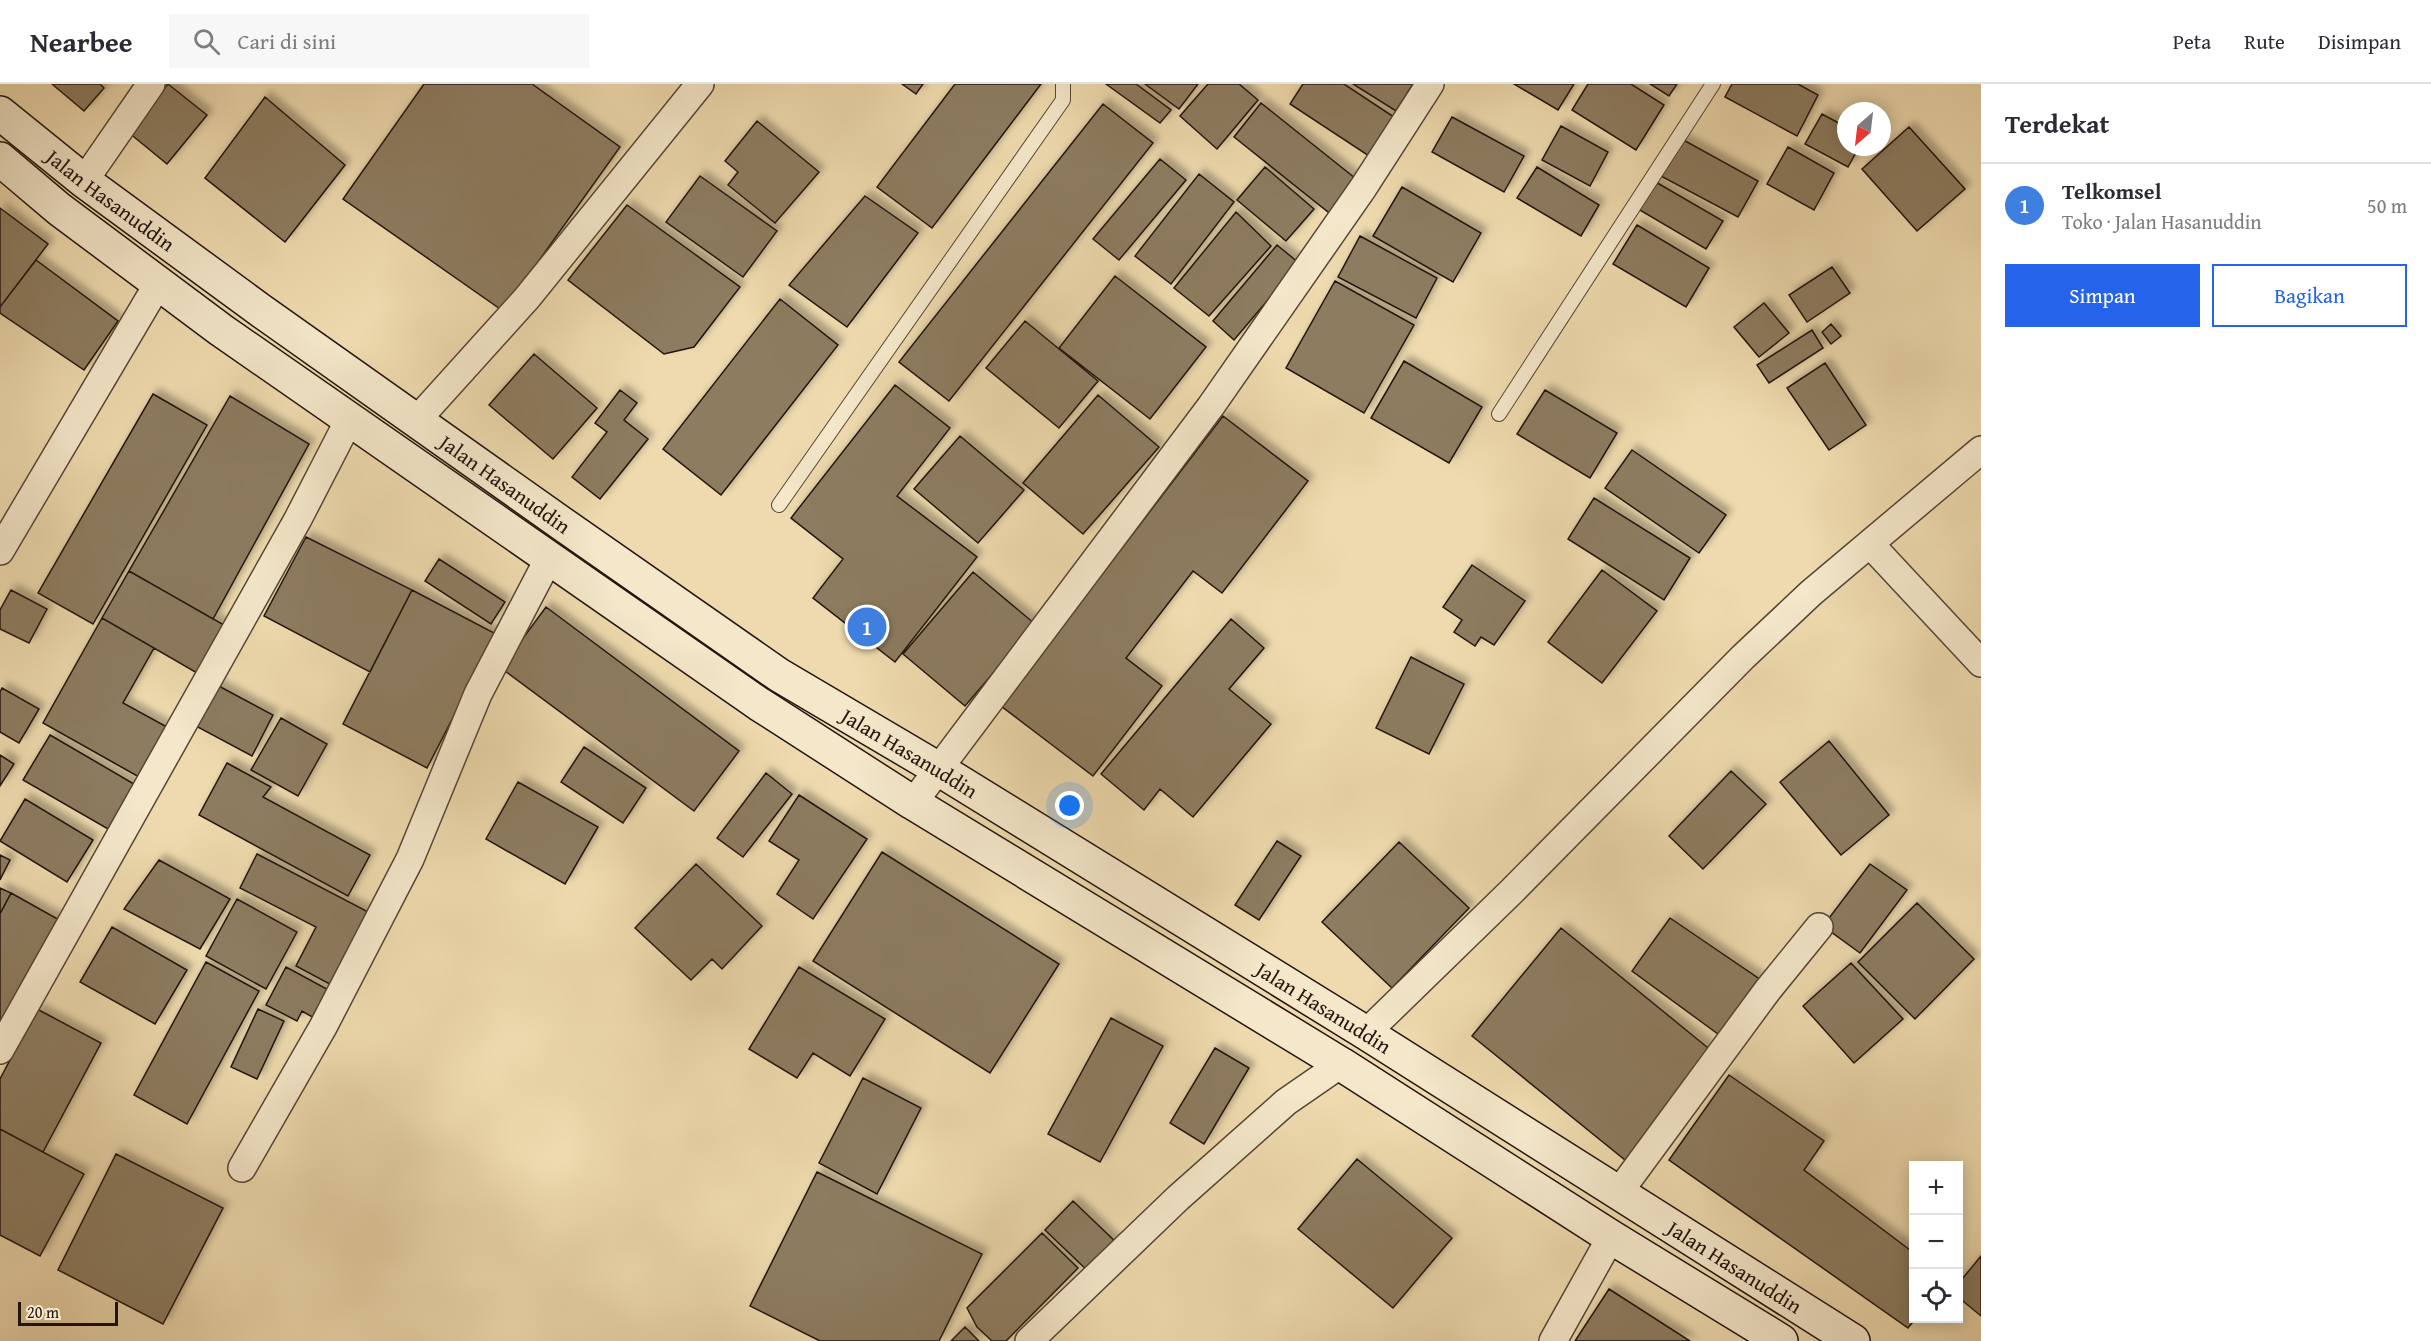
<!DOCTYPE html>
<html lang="id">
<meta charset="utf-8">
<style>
body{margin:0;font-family:"Gentium Book Plus",serif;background:#f7f7f7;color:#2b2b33}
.controls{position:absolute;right:18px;bottom:18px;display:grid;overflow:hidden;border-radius:0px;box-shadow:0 3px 15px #0003}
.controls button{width:54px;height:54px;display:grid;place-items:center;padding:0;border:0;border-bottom:2px solid #e1e1e2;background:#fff;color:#2b2b33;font:30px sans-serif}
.compass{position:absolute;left:1837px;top:18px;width:54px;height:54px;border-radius:50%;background:#fff;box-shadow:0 3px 15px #0003;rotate:208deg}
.scale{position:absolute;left:18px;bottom:15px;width:100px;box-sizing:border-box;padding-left:6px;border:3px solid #23150e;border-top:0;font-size:16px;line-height:21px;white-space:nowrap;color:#23150e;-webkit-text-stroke:4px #f4e7ca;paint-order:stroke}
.you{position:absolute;left:1070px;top:722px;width:21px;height:21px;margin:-15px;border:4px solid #fff;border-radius:50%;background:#1a73e8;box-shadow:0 0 0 9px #1a73e833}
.badge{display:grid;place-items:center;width:39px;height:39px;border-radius:50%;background:#2563eb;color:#fff;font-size:20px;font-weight:700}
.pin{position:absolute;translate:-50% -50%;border:3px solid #fff;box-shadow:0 2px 6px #0006}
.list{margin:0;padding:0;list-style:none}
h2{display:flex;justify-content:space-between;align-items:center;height:78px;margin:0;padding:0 24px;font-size:26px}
h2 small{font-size:20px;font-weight:400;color:#7c7c81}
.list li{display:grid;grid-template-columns:39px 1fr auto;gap:18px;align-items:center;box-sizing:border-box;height:84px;padding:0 24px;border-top:2px solid #e1e1e2}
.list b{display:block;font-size:22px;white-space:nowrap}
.list p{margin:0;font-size:20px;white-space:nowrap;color:#7c7c81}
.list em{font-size:20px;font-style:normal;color:#7c7c81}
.actions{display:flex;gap:12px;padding:18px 24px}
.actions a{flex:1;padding:14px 0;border:2px solid #2563eb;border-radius:0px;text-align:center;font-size:21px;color:#2563eb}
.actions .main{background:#2563eb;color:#fff}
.icon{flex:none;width:33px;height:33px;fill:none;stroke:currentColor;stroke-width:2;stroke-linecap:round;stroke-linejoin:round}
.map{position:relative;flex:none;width:1981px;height:1257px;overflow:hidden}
header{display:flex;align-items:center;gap:36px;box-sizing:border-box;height:84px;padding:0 30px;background:#fff;border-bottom:2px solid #e1e1e2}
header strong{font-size:28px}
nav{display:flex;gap:33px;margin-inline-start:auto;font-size:21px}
.search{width:420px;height:54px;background:#f7f7f7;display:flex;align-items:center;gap:15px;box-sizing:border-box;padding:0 21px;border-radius:0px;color:#7c7c81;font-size:22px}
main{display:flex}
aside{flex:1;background:#fff}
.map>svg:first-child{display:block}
.building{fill:#8d7b61;stroke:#23150e;stroke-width:1.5;filter:url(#shadow)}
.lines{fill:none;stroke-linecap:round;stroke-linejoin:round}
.lane-casing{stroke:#564636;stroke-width:16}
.street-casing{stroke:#564636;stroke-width:30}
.secondary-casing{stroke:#23150e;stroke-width:36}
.lane{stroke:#f4e7ca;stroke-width:14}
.street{stroke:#f4e7ca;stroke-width:27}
.secondary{stroke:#f4e7ca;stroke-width:33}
.labels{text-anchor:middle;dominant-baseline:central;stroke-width:4.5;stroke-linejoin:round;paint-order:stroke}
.street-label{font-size:21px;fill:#23150e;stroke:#f4e7ca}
</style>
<header>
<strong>Nearbee</strong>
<div class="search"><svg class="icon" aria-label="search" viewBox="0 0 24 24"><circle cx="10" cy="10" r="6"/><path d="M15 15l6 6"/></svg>Cari di sini</div>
<nav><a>Peta</a><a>Rute</a><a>Disimpan</a></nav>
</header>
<main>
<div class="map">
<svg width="1981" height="1257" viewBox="0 0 1981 1257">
<defs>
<filter id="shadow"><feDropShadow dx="5.5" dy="-5.5" stdDeviation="3" flood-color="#0004"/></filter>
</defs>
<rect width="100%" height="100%" fill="#eedaae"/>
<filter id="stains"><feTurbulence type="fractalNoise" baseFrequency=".00333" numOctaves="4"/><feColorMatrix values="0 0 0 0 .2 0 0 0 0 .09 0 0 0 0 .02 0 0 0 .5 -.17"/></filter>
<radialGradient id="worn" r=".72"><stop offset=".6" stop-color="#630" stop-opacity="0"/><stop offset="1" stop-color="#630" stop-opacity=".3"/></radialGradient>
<path class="building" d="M52 0H100L104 4 84 27Z
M168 0 207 31 167 80 128 48Z
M424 0H532L620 63 503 227 343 115Z
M902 0H923L916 10Z
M955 0H1041L932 144 877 103Z
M1106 0H1136L1171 26 1160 39Z
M1145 0H1198L1179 25Z
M1208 0H1239L1258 16 1217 65 1180 32Z
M1303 0H1344L1397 35 1372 74 1290 20Z
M1353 0H1413L1396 27Z
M1514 0H1574L1558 26Z
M1588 0H1631L1664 21 1636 66 1572 26Z
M1650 0H1677L1669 12Z
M1732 0H1798L1818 11 1797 52 1725 13Z
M265 13 345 81 285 158 205 94Z
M1261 19 1360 98 1333 132 1234 53Z
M1103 20 1153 59 949 317 899 278Z
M1822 30 1846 43V63H1859L1848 83 1805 60Z
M1452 33 1524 72 1504 108 1432 68Z
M757 37 819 88 775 139 728 101 738 88 725 77Z
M1561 42 1608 68 1590 102 1542 76Z
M1909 43 1965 105 1917 147 1862 85Z
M1678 53 1758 97 1738 133 1657 90Z
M1788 63 1834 89 1814 126 1767 100Z
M1160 75 1186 96 1119 176 1093 155Z
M1265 83 1314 125 1286 157 1237 116Z
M1537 83 1599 121 1581 152 1517 114Z
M1199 90 1234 118 1171 200 1135 172Z
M700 92 777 147 743 193 666 138Z
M1654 97 1723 137 1706 165 1638 125Z
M1402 103 1481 149 1453 198 1373 152Z
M865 112 918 149 847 243 789 201Z
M627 121 740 203 694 263 664 270 568 196Z
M0 124 48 160 0 223Z
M1236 128 1271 162 1209 232 1174 204Z
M1637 141 1709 184 1686 223 1613 180Z
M1360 152 1437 194 1416 234 1338 193Z
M1277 161 1299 179 1234 256 1213 237Z
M36 176 118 237 84 286 0 229V223Z
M1832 183 1850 209 1807 238 1789 211Z
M1115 192 1206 263 1150 335 1059 264Z
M1335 197 1414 241 1364 329 1286 284Z
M780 215 838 261 721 411 663 365Z
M1764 219 1789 249 1759 273 1734 243Z
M1025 237 1098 297 1059 344 986 284Z
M1831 240 1841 252 1831 260 1822 248Z
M1812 246 1823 264 1769 299 1757 281Z
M534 270 597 324 553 375 489 321Z
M1404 277 1482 323 1449 379 1371 334Z
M1825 279 1866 341 1829 366 1787 304Z
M895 301 950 344 897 412 977 473 895 578 813 514 843 475 791 434Z
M620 306 637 319 624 336 648 355 600 415 572 393 607 348 595 339Z
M1545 306 1617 349 1590 394 1517 350Z
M153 310 207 341 93 540 38 509Z
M1098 311 1159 363 1083 450 1023 399Z
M230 312 309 360 213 535 129 487Z
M1223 332 1308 397 1222 509 1193 487 1126 574 1162 602 1093 692 1001 622Z
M960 352 1024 406 978 459 914 405Z
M1632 366 1726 431 1699 469 1605 404Z
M1594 414 1690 474 1664 516 1568 455Z
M306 453 412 506 370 588 264 532Z
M439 475 505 518 491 540 425 497Z
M1472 481 1525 517 1494 561 1481 553 1475 562 1454 548 1462 536 1443 523Z
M1602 486 1657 527 1602 599 1548 558Z
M129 487 224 541 197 589 102 534Z
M973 488 1035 540 965 622 903 570Z
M11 506 47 525 29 559 0 545V526Z
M412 506 496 550 427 684 343 640Z
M546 523 739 667 694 727 501 584Z
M102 534 154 564 123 619 167 643 139 693 43 639Z
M1231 535 1264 564 1229 605 1271 640 1193 733 1160 705 1144 726 1101 690Z
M1411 573 1464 600 1429 670 1376 644Z
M215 600 273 631 252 672 194 641Z
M2 604 39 625 19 659 0 648V608Z
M281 634 327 660 298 712 251 686Z
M50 651 134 700 108 745 23 696Z
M1829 657 1889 731 1841 771 1780 698Z
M584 663 646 704 623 739 561 698Z
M0 671 14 680 0 702Z
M227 679 271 703 263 713 370 771 348 812 199 731Z
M1731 687 1766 720 1703 785 1669 752Z
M766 689 792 710 743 773 717 754Z
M518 698 598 743 565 800 486 755Z
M799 711 867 755 813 835 777 810 799 776 769 757Z
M25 715 93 756 67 798 0 757Z
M1277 757 1301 772 1259 836 1235 821Z
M1399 758 1469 824 1392 904 1322 838Z
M882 768 1059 880 990 989 813 877Z
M257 770 376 832 339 905 296 882 316 843 240 804Z
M0 771 10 776 0 796Z
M159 776 230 815 200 865 124 825Z
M696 780 762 842 722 885 712 875 691 896 635 844Z
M1870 780 1907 806 1860 869 1823 842Z
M0 804 11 809 0 830Z
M11 809 63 838 0 951V830Z
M237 815 297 848 266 905 206 872Z
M1917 819 1974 875 1915 935 1858 878Z
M1670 834 1761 896 1722 953 1632 887Z
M112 843 187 886 155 940 80 898Z
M1561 844 1713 968 1625 1076 1472 952Z
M206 878 259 907 187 1040 134 1011Z
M1851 879 1903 935 1854 979 1803 922Z
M286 883 336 910 321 938 302 927 297 937 266 921Z
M799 883 885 935 850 992 813 969 797 994 749 965Z
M37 925 101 959 43 1068 0 1045V995Z
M258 925 284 937 257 995 231 983Z
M1111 934 1163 962 1100 1078 1048 1050Z
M1215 964 1249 984 1204 1060 1170 1039Z
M1729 991 1824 1057 1804 1086 1914 1169V1234H1916L1908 1244 1669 1076Z
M863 994 921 1024 877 1110 819 1079Z
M0 1045 84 1090 40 1172 0 1151Z
M116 1070 223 1124 163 1240 58 1186Z
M1357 1075 1452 1154 1393 1224 1298 1145Z
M817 1088 982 1170 939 1257H820L750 1222Z
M1073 1117 1119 1161 1091 1190 1045 1146Z
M1042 1149 1078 1184 1006 1257H992L977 1243 967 1224Z
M1981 1172V1232L1958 1213V1200Z
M1609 1205 1690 1257H1575Z
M965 1243 979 1257H951Z"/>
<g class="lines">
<g class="lane-casing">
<path id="lane" d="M1499 330 1713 0
M779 421 1063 16V0"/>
</g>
<g class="street-casing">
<path id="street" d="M84 97 151 0
M416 337 527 214 700 0
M1870 460 1981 579
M0 467 158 200
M913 719 1211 322 1363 104 1430 0
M1366 949 1513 806 1743 573 1811 509 1981 366
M0 966 298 435 349 336
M242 1084 323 943 410 775 478 610 548 476
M1619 1108 1767 907 1819 843
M1029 1257 1178 1114 1286 1018 1341 980
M1553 1257 1611 1153"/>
</g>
<g class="secondary-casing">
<g id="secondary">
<path id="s1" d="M0 29 84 97 260 226 561 439 779 591 940 686 1366 949 1853 1257"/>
<path d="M0 75 59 125 221 246 759 620 913 719 1341 980 1611 1153 1781 1257"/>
</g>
</g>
<use href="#lane" class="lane"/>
<use href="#street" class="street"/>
<use href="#secondary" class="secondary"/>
</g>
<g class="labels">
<g class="street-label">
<text stroke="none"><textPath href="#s1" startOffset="141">Jalan Hasanuddin</textPath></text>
<text stroke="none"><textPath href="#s1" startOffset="627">Jalan Hasanuddin</textPath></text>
<text stroke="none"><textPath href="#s1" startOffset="1113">Jalan Hasanuddin</textPath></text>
<text stroke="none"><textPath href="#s1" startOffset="1599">Jalan Hasanuddin</textPath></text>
<text stroke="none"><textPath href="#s1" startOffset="2085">Jalan Hasanuddin</textPath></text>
</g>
</g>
<rect width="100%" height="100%" filter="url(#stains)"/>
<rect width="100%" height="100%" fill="url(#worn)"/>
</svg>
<div class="controls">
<button>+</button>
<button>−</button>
<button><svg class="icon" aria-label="locate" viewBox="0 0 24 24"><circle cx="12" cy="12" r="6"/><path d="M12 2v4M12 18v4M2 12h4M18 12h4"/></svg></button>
</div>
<svg class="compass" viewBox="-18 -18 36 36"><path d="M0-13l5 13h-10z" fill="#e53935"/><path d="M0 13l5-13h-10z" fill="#7c7c81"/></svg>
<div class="scale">20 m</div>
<div class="you"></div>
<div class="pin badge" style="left:867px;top:543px;background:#3f7fe0">1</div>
</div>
<aside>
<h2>Terdekat<small></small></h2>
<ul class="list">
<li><span class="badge" style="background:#3f7fe0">1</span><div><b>Telkomsel</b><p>Toko · Jalan Hasanuddin</p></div><em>50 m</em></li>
</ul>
<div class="actions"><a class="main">Simpan</a><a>Bagikan</a></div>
</aside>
</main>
